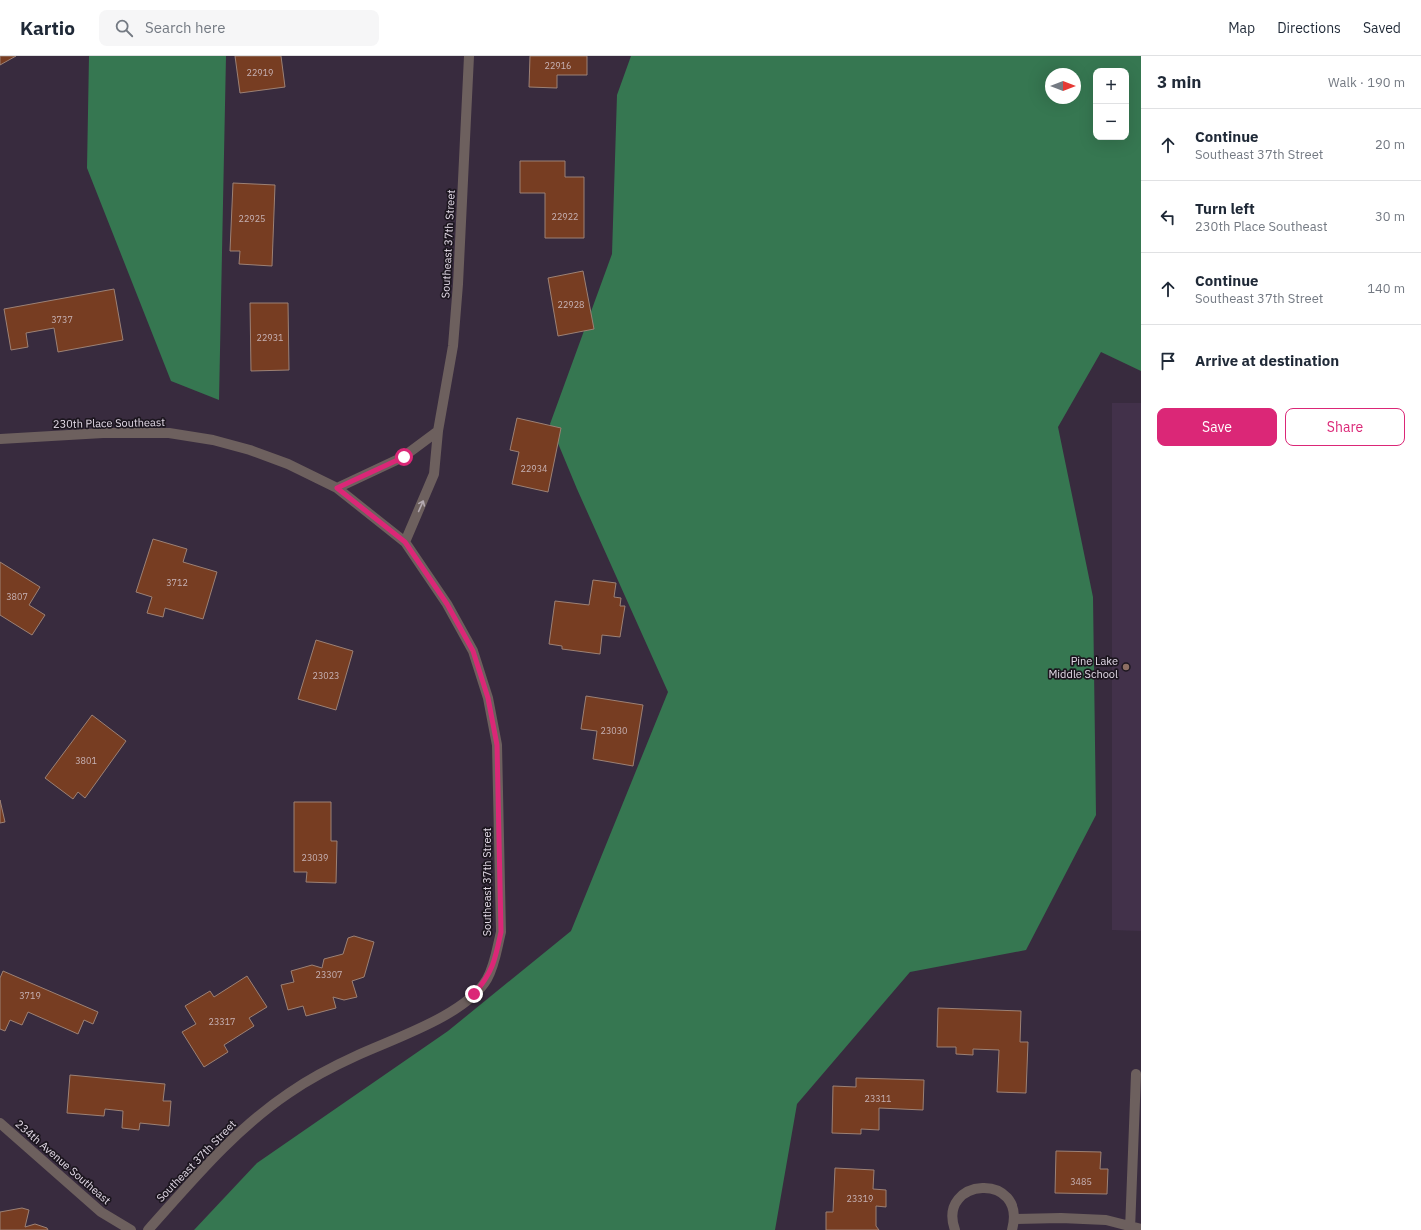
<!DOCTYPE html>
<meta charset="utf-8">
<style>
body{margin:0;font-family:"IBM Plex Sans",sans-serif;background:#f6f6f7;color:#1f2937}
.controls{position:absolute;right:12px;top:12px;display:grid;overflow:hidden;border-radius:8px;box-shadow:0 4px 16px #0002}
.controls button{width:36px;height:36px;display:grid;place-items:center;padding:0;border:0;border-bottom:1px solid #e0e1e3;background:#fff;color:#1f2937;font:20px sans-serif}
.compass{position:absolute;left:1045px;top:12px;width:36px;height:36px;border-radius:50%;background:#fff;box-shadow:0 4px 16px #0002;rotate:90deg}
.stop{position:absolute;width:12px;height:12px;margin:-9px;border:3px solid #db2777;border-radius:50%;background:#fff}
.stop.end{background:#db2777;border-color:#fff;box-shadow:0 1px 4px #0008}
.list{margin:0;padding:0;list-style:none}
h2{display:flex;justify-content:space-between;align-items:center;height:52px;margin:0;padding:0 16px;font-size:17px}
h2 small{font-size:13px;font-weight:400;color:#747a83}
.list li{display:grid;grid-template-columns:26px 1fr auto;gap:12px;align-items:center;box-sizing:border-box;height:72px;padding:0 16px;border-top:1px solid #e0e1e3}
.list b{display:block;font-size:15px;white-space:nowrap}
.list p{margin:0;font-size:13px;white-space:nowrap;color:#747a83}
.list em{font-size:13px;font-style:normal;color:#747a83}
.actions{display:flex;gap:8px;padding:12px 16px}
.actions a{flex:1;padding:9px 0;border:1px solid #db2777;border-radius:8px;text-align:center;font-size:14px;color:#db2777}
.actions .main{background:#db2777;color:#fff}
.icon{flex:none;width:22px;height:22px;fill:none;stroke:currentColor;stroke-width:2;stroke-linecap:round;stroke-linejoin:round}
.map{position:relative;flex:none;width:1141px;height:1174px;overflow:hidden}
header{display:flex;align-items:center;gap:24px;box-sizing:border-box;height:56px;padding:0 20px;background:#fff;border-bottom:1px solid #e0e1e3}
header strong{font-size:19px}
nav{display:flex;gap:22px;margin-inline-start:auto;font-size:14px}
.search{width:280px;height:36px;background:#f6f6f7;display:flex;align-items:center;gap:10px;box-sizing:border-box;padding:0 14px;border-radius:8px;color:#747a83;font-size:15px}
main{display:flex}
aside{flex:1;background:#fff}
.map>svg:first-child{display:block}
.built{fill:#42314a}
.forest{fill:#367751;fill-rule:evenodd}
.building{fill:#773d22;stroke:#9c8175}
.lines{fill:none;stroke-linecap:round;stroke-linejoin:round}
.minor{stroke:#6d605e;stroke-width:10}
.oneway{stroke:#b3a9b0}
.route{stroke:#db2777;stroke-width:5}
.education-dot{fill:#8d6e63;stroke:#1c161f;stroke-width:1.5}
.labels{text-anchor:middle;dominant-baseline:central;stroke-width:3.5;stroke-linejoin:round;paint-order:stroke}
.number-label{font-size:9px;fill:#c7b2b5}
.street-label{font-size:11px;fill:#e2d9e6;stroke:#1c161f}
.poi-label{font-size:11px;fill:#e2d9e6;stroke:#1c161f;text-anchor:end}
</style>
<header>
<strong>Kartio</strong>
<div class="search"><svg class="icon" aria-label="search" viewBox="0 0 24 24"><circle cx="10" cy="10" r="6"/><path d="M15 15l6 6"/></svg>Search here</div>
<nav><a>Map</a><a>Directions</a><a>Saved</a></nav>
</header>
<main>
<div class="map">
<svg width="1141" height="1174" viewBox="0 0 1141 1174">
<rect width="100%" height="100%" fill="#382b3e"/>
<path class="built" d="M1112 347H1141V875L1112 874Z"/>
<path class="forest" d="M89 0H226L219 344 171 325 87 112Z
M631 0H1141V315L1101 296 1058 371 1093 541 1096 759 1026 894 910 916 797 1048 775 1174H194L257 1107 448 975 571 875 668 636 577 433 550 368 612 198 617 39ZM1096 15H1126V81H1096ZM1051 18H1075V42H1051Z"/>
<path class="building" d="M0 0H16L0 9Z
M235 0H281L285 31 240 37Z
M530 0H587V19H557V32L529 31Z
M520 105H565V121H584V182H545V137H520Z
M233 127 275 129 272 210 239 208 240 195H230Z
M583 215 594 273 558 280 548 222Z
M114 233 123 284 58 296 54 272 26 277 28 291 11 294 4 253Z
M250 247H288L289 314 251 315Z
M517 362 561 372 548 436 512 428 519 396 510 394Z
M153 483 187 493 183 506 217 516 203 563 165 552 163 561 147 557 152 541 136 536Z
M0 506 40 531 29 549 45 559 32 579 0 559Z
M593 524 616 527 614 541 621 542 620 550H625L620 581 602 579 600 598 562 593V590L549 588 555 545 589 549Z
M316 584 353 595 336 654 298 643Z
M586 640 643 649 633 710 593 703 597 675 581 673Z
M92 659 126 685 85 742 78 736 73 743 45 722Z
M0 744 5 766 0 767Z
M294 746H331V785H337L336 827 306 826 307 816H294Z
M354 880 374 886 364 921 352 925 357 941 344 944 333 941 336 952 306 960 303 950 288 954 281 929 294 926 291 915 312 909 322 912 324 903 343 898 348 882Z
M3 915 98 956 93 968 84 964 78 978 28 956 22 969 10 964 5 975 0 973V922Z
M247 920 267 951 249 962 254 970 224 989 228 996 204 1011 182 976 196 968 185 950 210 935 214 941Z
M938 952 1021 955 1020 986H1028L1026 1037 997 1036 999 994 973 993V999L956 998V991H937Z
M70 1019 165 1028 163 1045H171L169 1070 140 1067 139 1074 122 1072 123 1055 105 1053 104 1060 67 1057Z
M856 1022 924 1024 923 1054 879 1052V1074L861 1073V1078L832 1077 833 1030 856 1031Z
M1056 1095 1101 1096 1100 1113H1108L1107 1138 1055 1137Z
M835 1112 874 1114 873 1133 886 1134V1151L876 1150V1170L879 1174H826V1156H833Z
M22 1152 29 1154 25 1171 35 1168 47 1172 48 1174H0V1156Z"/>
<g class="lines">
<path class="minor" d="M0 383 103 377H169L213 384 250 394 288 408 337 432 405 486 447 548 473 595 488 642 497 689 501 876C497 892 495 909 487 923 466 959 395 982 358 999 336 1009 309 1023 289 1037 234 1074 192 1125 148 1174
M337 432 403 401 438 375
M405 486 434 418 438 375 453 290 458 228 469 0
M0 1067 101 1156 131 1174
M1014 1163 1061 1162 1106 1164 1141 1173
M955 1174C936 1121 1028 1115 1012 1174
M1130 1174 1136 1018"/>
</g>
<defs><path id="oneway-shaft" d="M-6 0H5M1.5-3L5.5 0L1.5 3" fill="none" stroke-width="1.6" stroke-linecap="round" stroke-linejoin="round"/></defs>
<use class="oneway" href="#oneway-shaft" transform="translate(421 450) rotate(-66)"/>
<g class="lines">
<path class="route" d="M404 401 337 432 405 486 447 548 473 595 488 642 497 689 501 876C495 904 493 916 474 938"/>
</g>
<circle class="education-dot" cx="1126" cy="611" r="4"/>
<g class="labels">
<g class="number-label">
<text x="558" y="9">22916</text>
<text x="260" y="16">22919</text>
<text x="565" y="160">22922</text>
<text x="252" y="162">22925</text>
<text x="571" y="248">22928</text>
<text x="62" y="263">3737</text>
<text x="270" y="281">22931</text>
<text x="534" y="412">22934</text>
<text x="177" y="526">3712</text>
<text x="17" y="540">3807</text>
<text x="326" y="619">23023</text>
<text x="614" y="674">23030</text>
<text x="86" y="704">3801</text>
<text x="315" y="801">23039</text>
<text x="329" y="918">23307</text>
<text x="30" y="939">3719</text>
<text x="222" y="965">23317</text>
<text x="878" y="1042">23311</text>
<text x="1081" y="1125">3485</text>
<text x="860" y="1142">23319</text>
</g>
<g class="street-label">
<text transform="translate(448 188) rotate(-87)">Southeast 37th Street</text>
<text transform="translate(109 367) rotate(-1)">230th Place Southeast</text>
<text transform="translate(487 826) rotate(-90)">Southeast 37th Street</text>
<text transform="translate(196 1105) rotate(-46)">Southeast 37th Street</text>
<text transform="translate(63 1106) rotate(41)">234th Avenue Southeast</text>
</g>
<g class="poi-label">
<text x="1118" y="605">Pine Lake<tspan x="1118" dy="13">Middle School</tspan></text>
</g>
</g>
</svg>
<div class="controls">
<button>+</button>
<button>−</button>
</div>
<svg class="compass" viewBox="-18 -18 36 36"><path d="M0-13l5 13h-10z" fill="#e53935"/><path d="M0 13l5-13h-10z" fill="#747a83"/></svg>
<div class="stop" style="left:404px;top:401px"></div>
<div class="stop end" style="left:474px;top:938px"></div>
</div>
<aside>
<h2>3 min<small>Walk · 190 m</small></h2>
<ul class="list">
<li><svg class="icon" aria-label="ahead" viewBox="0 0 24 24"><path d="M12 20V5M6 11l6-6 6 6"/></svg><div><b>Continue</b><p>Southeast 37th Street</p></div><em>20 m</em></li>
<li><svg class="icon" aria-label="left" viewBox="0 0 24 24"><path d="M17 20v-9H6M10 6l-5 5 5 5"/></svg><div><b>Turn left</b><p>230th Place Southeast</p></div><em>30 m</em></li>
<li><svg class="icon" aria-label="ahead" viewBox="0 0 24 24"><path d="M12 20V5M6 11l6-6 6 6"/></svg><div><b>Continue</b><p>Southeast 37th Street</p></div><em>140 m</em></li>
<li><svg class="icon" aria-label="arrive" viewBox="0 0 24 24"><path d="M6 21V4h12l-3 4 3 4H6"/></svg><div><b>Arrive at destination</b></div></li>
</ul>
<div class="actions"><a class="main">Save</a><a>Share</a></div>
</aside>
</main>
